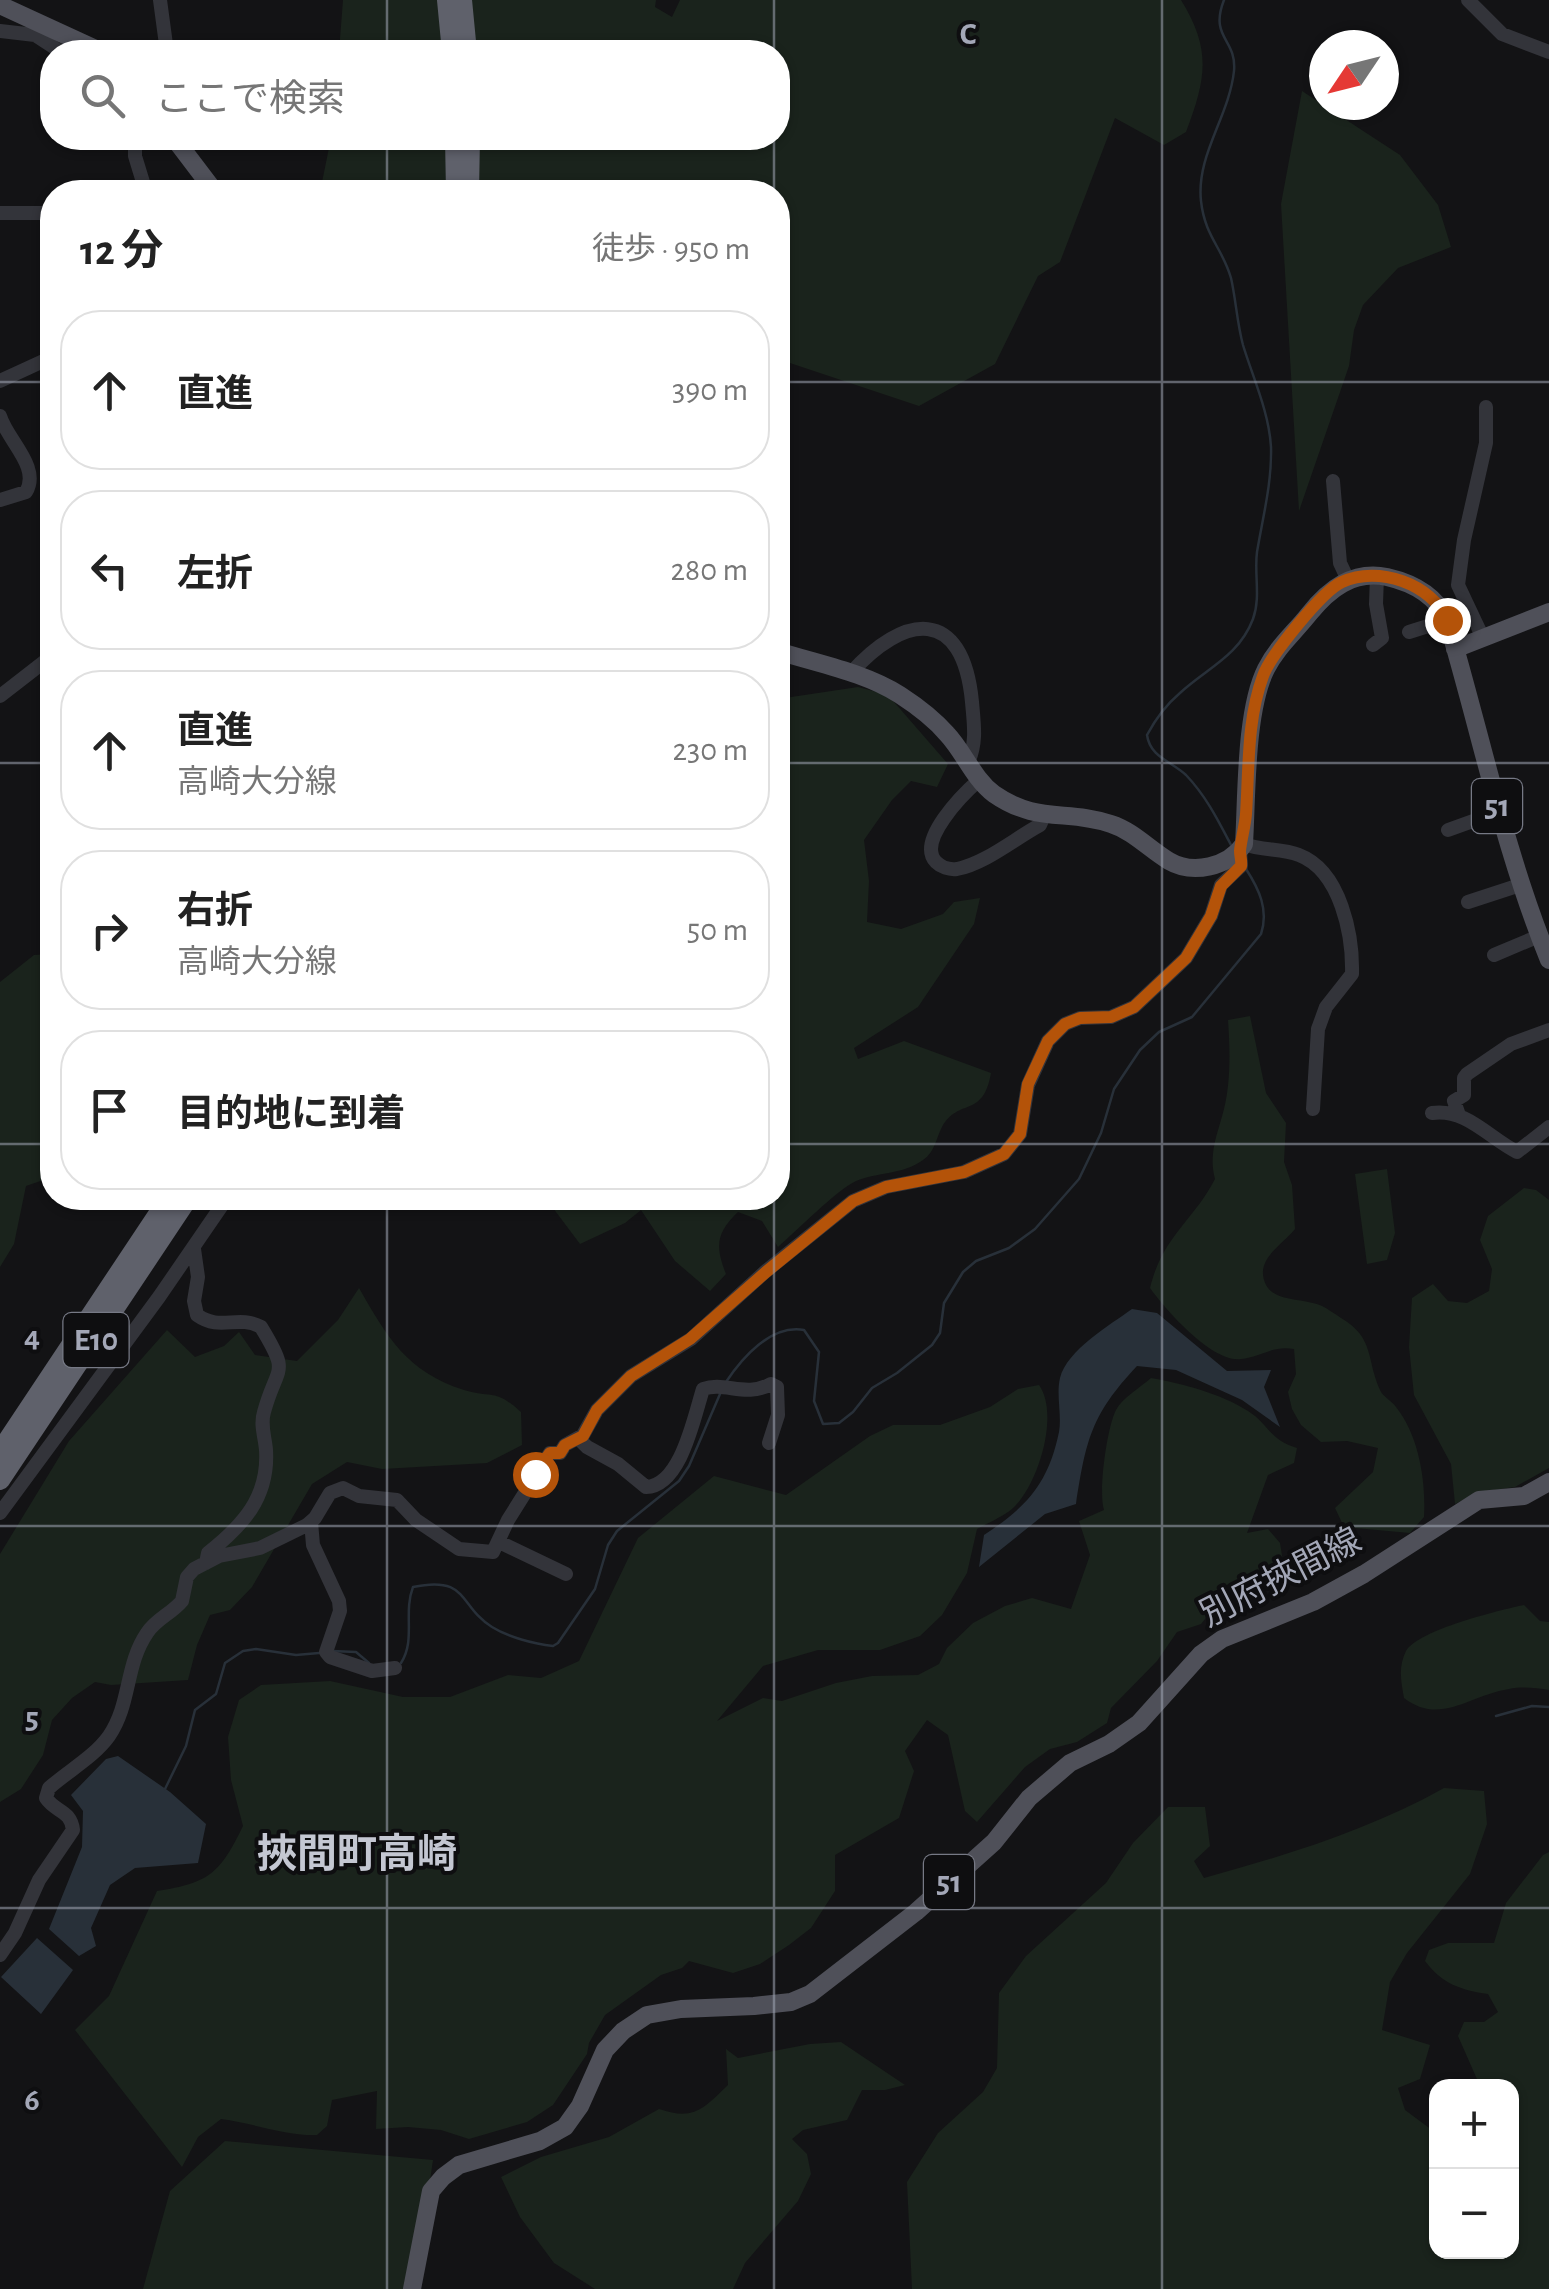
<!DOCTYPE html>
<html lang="ja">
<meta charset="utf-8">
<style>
body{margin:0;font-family:"Alegreya Sans","Noto Sans JP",sans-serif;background:#f6f6f6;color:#222}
.controls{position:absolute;right:30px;bottom:30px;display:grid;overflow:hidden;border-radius:20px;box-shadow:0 2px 8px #0004}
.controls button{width:90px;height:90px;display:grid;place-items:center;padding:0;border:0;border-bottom:2px solid #e0e0e0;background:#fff;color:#222;font:50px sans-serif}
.compass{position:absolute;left:1309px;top:30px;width:90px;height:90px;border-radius:50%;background:#fff;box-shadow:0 2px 8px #0004;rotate:235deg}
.stop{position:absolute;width:30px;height:30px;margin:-22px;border:8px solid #b45309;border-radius:50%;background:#fff}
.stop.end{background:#b45309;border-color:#fff;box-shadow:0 2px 10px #0008}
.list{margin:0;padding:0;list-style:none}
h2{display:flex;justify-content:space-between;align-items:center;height:130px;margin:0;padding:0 40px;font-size:42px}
h2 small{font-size:32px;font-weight:400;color:#767676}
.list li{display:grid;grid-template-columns:65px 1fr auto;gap:30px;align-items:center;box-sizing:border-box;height:160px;margin:0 20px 20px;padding:0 20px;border:2px solid #e0e0e0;border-radius:40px}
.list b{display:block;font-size:38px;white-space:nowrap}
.list p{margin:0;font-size:32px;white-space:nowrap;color:#767676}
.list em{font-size:32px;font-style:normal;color:#767676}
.icon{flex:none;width:55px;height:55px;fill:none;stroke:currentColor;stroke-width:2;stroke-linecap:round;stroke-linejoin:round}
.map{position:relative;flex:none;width:1549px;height:2289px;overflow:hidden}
.search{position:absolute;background:#fff;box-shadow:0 2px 8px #0004;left:40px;top:40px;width:750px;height:110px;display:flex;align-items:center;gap:25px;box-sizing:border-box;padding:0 35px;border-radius:40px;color:#767676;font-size:38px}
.panel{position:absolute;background:#fff;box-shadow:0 2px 8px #0004;left:40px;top:180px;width:750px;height:1030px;border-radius:40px}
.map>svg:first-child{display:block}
.green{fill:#1a231c}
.water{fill:#283039}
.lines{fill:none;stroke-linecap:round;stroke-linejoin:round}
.stream{stroke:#283039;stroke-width:2.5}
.minor{stroke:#33343a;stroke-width:14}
.major{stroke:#4f5059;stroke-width:18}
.highway{stroke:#5f616b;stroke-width:20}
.route{stroke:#b45309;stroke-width:12}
.grid{fill:none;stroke:#a3a7b7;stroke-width:2.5;stroke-opacity:0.55}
.labels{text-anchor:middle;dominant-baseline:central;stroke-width:8;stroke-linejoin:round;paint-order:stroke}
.shield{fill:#0e0e10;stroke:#767985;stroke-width:2.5}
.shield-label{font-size:32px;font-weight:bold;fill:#a3a7b7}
.street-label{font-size:35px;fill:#a3a7b7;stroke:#0e0e10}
.quarter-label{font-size:40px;font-weight:bold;fill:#c4c7d2;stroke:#0e0e10}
.grid-label{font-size:32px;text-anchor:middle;font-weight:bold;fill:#a3a7b7;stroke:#0e0e10;stroke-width:8;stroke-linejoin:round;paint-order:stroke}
</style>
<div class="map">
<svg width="1549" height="2289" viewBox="0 0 1549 2289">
<rect width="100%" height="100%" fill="#131315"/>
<path class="green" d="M343 0H656L655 7 672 17 680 0H1181C1212 50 1206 79 1186 132L1164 145 1115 118 1060 262 1038 276 995 364 919 406 778 359V192H320L331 138H778V52H339Z
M1302 91 1400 155 1438 205 1451 247 1398 268 1363 305 1354 330 1349 366 1299 511 1281 204Z
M858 687 888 695 948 764 937 787 911 781 892 800 864 840 869 881 867 922 901 929 943 914 954 902 980 898 974 924 918 1007 854 1048 858 1059 904 1041 991 1073C983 1119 959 1097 942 1127 936 1138 935 1152 923 1160 903 1175 877 1172 856 1181 838 1189 795 1232 778 1247L762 1221 738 1212C716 1233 715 1246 726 1274L710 1291 675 1261 641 1210 625 1223 580 1244 553 1208V1198H778V699Z
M52 954V1177L26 1186 14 1244 0 1267V982L34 955Z
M1250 1016 1266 1093 1286 1123 1284 1162 1292 1185 1295 1229C1280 1247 1254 1260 1266 1285 1275 1302 1305 1298 1322 1306 1328 1309 1335 1314 1341 1318 1375 1338 1366 1359 1380 1390 1383 1397 1391 1400 1396 1407 1419 1436 1426 1481 1424 1517L1410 1533 1344 1527 1335 1508 1373 1472 1378 1448 1347 1441 1321 1442 1301 1425 1292 1409 1288 1392 1296 1374 1294 1349C1273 1345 1261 1357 1241 1359 1212 1363 1165 1309 1150 1288 1162 1237 1194 1220 1215 1179 1208 1153 1218 1133 1224 1109 1231 1081 1230 1048 1228 1020Z
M1387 1169 1395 1233 1387 1260 1367 1264 1355 1174Z
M1524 1188 1536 1190 1549 1200V1468L1515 1487 1479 1492 1455 1504 1451 1464 1414 1395 1409 1347 1412 1298 1433 1284 1448 1301 1467 1303 1489 1291 1492 1269 1480 1240 1488 1216Z
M359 1288C387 1337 407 1372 464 1390 495 1399 494 1388 521 1412L522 1445 487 1463 382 1469 347 1462 312 1484 252 1587 230 1610 210 1615 197 1645 188 1680 111 1685 95 1682 72 1698 52 1720 43 1755 21 1789 0 1802V1554L69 1441 167 1330 195 1357 224 1346 239 1332 255 1355 297 1361 338 1320Z
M1151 1378C1181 1383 1222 1394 1248 1411 1270 1425 1268 1439 1297 1448L1294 1463 1268 1475 1247 1533 1268 1529 1280 1543 1285 1574 1226 1593 1201 1624 1177 1632 1157 1661 1111 1708 1107 1723 1077 1742 1050 1749 1025 1767 977 1822 965 1811 948 1735 927 1720 905 1751 914 1771 899 1818 835 1855V1891L811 1928 789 1945 760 1964 733 1973 689 1961 682 1968 661 1975 605 2015 589 2043 587 2054 553 2105 527 2122 469 2139 441 2130 408 2127 376 2129 377 2091 332 2100 327 2126 317 2135C285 2136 253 2123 221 2119L198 2137 182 2167 75 2030 109 1996 157 1891C210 1883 220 1873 243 1826L231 1780 228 1737 239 1700 261 1685 330 1681 403 1697H450L508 1675 541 1678 579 1661 638 1538 714 1476 786 1495 870 1436 893 1425H940L990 1407 1018 1389 1039 1385C1060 1414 1038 1486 1012 1509 1002 1517 988 1523 977 1529L967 1573 942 1615 920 1636 880 1650H818L763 1666 717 1721 763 1698 782 1701 836 1683 872 1676 918 1675 939 1664 947 1648 973 1623 1005 1606 1032 1598 1071 1609 1090 1555 1079 1521 1104 1510C1098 1492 1107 1427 1116 1410 1122 1398 1141 1387 1151 1378Z
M1524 1605 1540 1621 1549 1622V1690C1536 1688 1522 1686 1509 1689 1470 1695 1440 1726 1404 1698 1401 1681 1398 1667 1406 1651 1418 1630 1500 1610 1524 1605Z
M1444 1788 1484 1791 1487 1824 1470 1874 1407 1953 1390 1982 1382 2030 1430 2045 1420 2079 1398 2088 1405 2110 1436 2133V2252H1512V2086H1480L1458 2036 1464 2022H1484L1498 2012 1488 1994C1461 1990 1442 1984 1425 1961L1429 1950 1448 1943H1494L1506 1903 1543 1855 1549 1852V2289H912L907 2182 938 2133 983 2092 997 2068 999 1993 1026 1956 1106 1883 1133 1843 1168 1807H1205L1210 1846 1194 1861 1204 1878C1287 1855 1369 1830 1444 1788Z
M841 2042 905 2085 885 2090H862L847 2120 803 2130 792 2139 807 2154 811 2174 798 2201 745 2263 733 2289H595L554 2263 520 2217 501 2177 541 2157 609 2137 659 2109C694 2121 703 2109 728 2085L726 2049 738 2058 810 2044Z
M225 2141 433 2160 414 2289H143L170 2191Z"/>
<path class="water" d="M1132 1309 1157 1313 1227 1371 1271 1370 1264 1387 1280 1427 1242 1400 1176 1370 1137 1366C1091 1415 1086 1440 1076 1504L1045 1514 979 1567 984 1535C1026 1507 1048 1485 1059 1432 1062 1415 1056 1395 1060 1378 1067 1350 1110 1325 1132 1309Z
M118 1756 170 1792 206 1824 198 1863 135 1868 110 1885 91 1928 96 1946 79 1956 49 1929 82 1847 83 1811 71 1795 106 1759Z
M37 1938 73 1970 41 2014 1 1977Z"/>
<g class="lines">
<path class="stream" d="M1224 0C1209 38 1237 39 1234 71 1229 117 1196 155 1201 201 1205 237 1222 247 1231 278 1236 300 1237 323 1243 345 1253 378 1269 412 1271 447 1272 483 1263 516 1257 552 1254 574 1261 597 1253 619 1239 656 1207 668 1180 693 1167 704 1155 720 1147 735 1150 757 1171 761 1186 775 1206 796 1218 820 1231 845
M726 1382C742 1358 771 1324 804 1330L819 1352 814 1401 823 1424 839 1423 853 1412 872 1388 897 1373 932 1345 940 1333 944 1303 963 1272 976 1261 1009 1248 1035 1229 1079 1179 1101 1133 1114 1089 1140 1050 1159 1032 1192 1017 1261 934C1269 910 1259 889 1246 869
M332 1651 356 1652 369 1663
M401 1663C416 1640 403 1613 413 1587 469 1575 458 1606 492 1627 508 1637 534 1644 553 1646L558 1643 595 1589 608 1545 617 1531 679 1481 689 1466 720 1394
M1496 1716 1532 1706 1549 1707
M165 1789 186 1746 195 1710 216 1694 225 1663 243 1651 256 1649 296 1655 319 1653"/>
<path class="minor" d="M160 0 167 52
M1468 0 1502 34 1549 52
M0 31 35 35 61 52
M135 138V156L146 192
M0 213H52
M0 381 52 357
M0 416C7 440 41 467 26 492L0 500
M1333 481 1340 563 1348 580
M1409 632 1447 620
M1483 638 1458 585 1464 540 1486 443V407
M1373 645 1382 638 1376 604 1377 576
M850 674C904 613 963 606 972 702 974 725 977 742 968 763
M0 696 49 658
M979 780C963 794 916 841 936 862 941 867 949 870 957 869 986 863 1014 839 1040 825L1044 816
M1448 830 1498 812
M1244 844C1262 851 1282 848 1299 855 1341 871 1353 936 1352 974L1326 1007 1318 1029 1313 1109
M1468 902 1520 885
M1494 955 1539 936
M1432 1113C1466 1108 1489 1138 1517 1152L1549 1127
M1459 1115 1454 1101 1464 1095V1078L1467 1074 1511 1044 1549 1030
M194 1249 198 1277 194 1301 197 1315C221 1332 237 1314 261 1327 291 1376 277 1364 264 1412 260 1425 265 1437 266 1450 269 1498 242 1526 208 1553L206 1563
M578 1438 587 1447 618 1464 646 1487C681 1486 694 1417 703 1389 725 1381 745 1398 771 1384L777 1387 778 1415 769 1443
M0 1513 159 1297 227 1198
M311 1522 313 1545 339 1601 340 1611 326 1652 330 1657 372 1671 395 1668
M499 1542 566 1574
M0 1955 15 1933 39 1880 73 1830C71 1810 55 1812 46 1798L49 1788C68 1771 94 1757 109 1736 131 1704 125 1665 147 1633 156 1619 171 1614 182 1601L187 1577 194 1569 219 1556 260 1548 307 1525 315 1518 330 1493 343 1488 359 1496 397 1500 416 1520 459 1549 493 1552 508 1520 550 1453H560L565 1445 583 1435 597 1410 631 1376 691 1339 766 1271 853 1201 886 1187 964 1172 1004 1154 1020 1134 1028 1085 1048 1041 1065 1024 1080 1018 1111 1017 1134 1007 1186 958 1211 916 1221 885 1241 866 1240 850"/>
<path class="major" d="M0 5 102 52
M174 138 215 192
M1455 649 1549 612
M778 651C818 664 864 672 900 695 917 706 934 719 947 734 964 752 973 778 994 794 1037 824 1067 809 1111 824 1133 831 1149 849 1169 861 1193 875 1228 867 1244 844 1247 795 1245 711 1266 669 1277 647 1294 633 1309 614 1329 589 1353 570 1387 577 1413 583 1436 595 1447 620 1481 734 1504 850 1549 960
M412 2289 431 2191 443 2177 459 2165 540 2141 565 2127 580 2106 605 2050 623 2031 647 2015 681 2009 754 2006 791 2002 810 1994 916 1912 994 1842 1029 1798 1070 1763 1109 1744 1139 1723 1201 1654 1222 1639 1313 1602 1364 1574 1479 1500 1524 1496 1549 1482"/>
<path class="highway" d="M447 0 452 52
M462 0 467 52
M455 138 456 192
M469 192 470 138
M0 1452 169 1198
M0 1480 188 1198"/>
</g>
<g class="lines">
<path class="route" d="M535 1474 550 1453H560L565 1445 583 1436 597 1410 631 1376 690 1339 766 1272 853 1201 886 1187 964 1172 1004 1154 1020 1134 1028 1084 1048 1041 1065 1024 1080 1018 1111 1017 1134 1007 1186 958 1211 916 1221 886 1241 866C1242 861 1240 856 1240 851 1241 840 1245 826 1246 814 1249 768 1247 719 1263 676 1270 656 1322 591 1342 582 1378 565 1432 584 1447 620"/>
</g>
<path class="grid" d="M387 0V52M774 0V52M1162 0V2289M387 138V192M774 138V192M0 382H52M778 382H1549M0 763H52M778 763H1549M0 1144H52M778 1144H1549M387 1198V2289M774 1198V2289M0 1526H1549M0 1908H1549"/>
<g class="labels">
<g class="shield">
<rect x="1472" y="779" width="50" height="54" rx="8"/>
<rect x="63.5" y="1313" width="65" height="54" rx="8"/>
<rect x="924" y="1855" width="50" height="54" rx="8"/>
</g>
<g class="shield-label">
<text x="1497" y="806">51</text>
<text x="96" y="1340">E10</text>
<text x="949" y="1882">51</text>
</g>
<g class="street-label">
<text transform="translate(1281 1578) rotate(-27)">別府挾間線</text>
</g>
<g class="quarter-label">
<text x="357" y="1855">挾間町高崎</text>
</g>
</g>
<g class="grid-label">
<text x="968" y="44">C</text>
<text x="32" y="1347">4</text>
<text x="32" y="1728">5</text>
<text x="32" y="2110">6</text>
</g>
</svg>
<div class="controls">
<button>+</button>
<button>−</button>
</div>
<svg class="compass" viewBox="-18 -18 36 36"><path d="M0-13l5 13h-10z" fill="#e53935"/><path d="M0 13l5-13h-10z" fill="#767676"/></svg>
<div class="stop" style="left:535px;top:1474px"></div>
<div class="stop end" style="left:1447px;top:620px"></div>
<div class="search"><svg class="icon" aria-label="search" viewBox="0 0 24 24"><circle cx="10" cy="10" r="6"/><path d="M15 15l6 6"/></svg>ここで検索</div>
<section class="panel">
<h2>12 分<small>徒歩 · 950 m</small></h2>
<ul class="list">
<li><svg class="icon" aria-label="ahead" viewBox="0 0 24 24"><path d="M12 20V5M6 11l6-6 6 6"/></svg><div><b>直進</b></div><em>390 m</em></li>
<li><svg class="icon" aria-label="left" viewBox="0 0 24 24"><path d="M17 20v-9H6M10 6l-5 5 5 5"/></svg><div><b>左折</b></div><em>280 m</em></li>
<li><svg class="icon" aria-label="ahead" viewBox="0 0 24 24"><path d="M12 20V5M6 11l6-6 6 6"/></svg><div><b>直進</b><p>高崎大分線</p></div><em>230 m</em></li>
<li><svg class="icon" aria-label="right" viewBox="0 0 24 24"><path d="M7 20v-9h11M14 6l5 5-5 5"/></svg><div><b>右折</b><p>高崎大分線</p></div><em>50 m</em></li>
<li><svg class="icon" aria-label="arrive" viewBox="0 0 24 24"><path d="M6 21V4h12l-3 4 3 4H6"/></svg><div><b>目的地に到着</b></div></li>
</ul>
</section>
</div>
